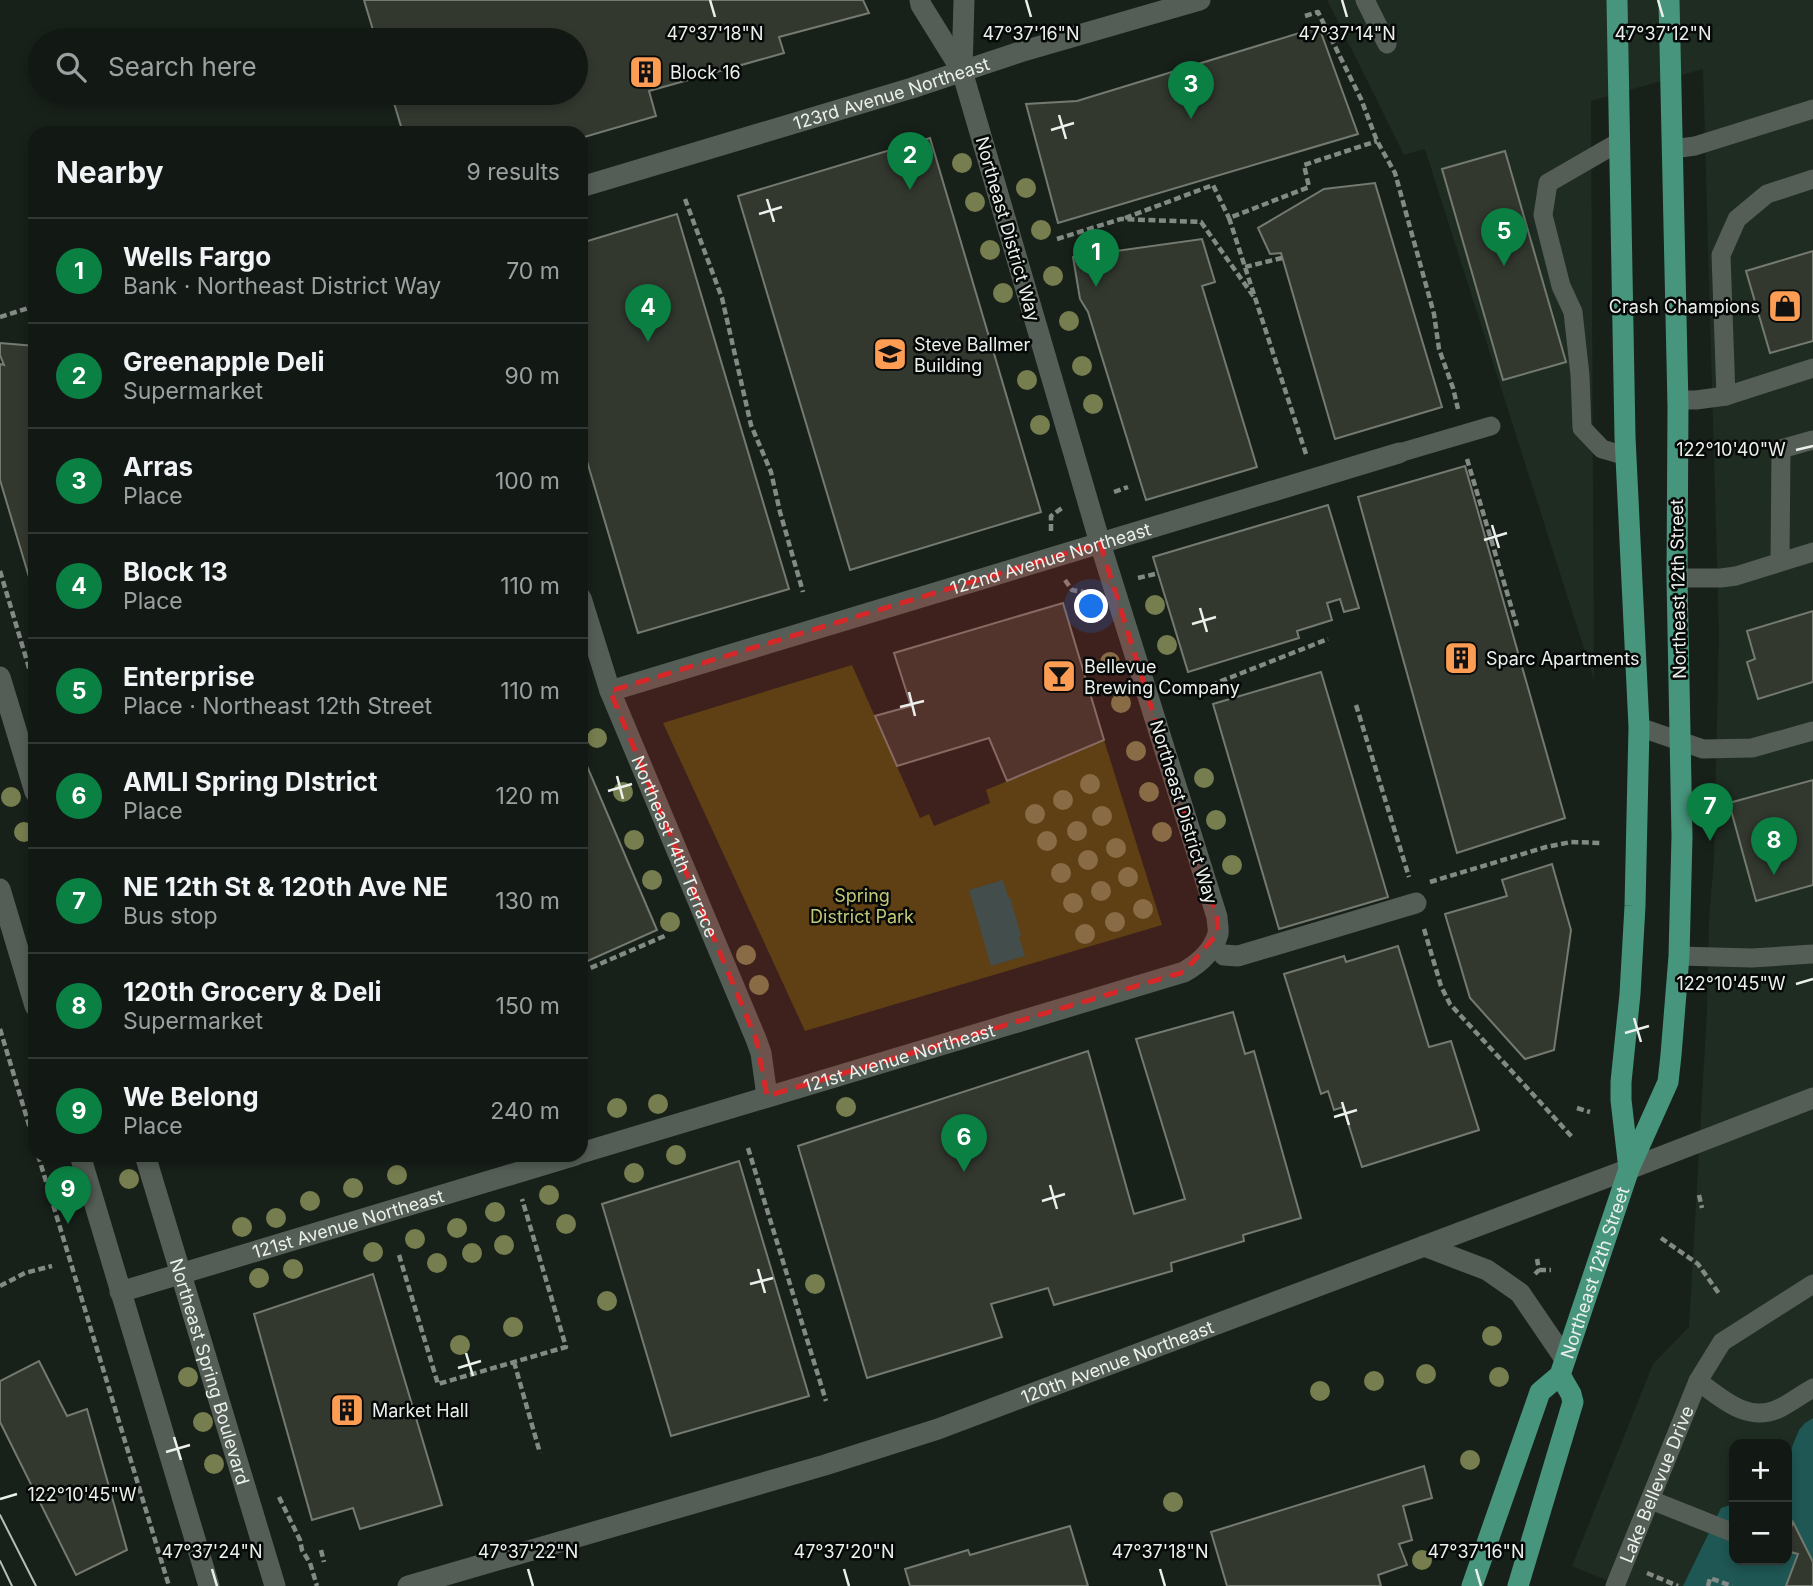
<!DOCTYPE html>
<meta charset="utf-8">
<style>
body{margin:0;font-family:Inter,sans-serif;background:#1b211d;color:#f1f3f6}
.controls{position:absolute;right:21px;bottom:21px;display:grid;overflow:hidden;border-radius:14px;box-shadow:0 4px 10px #0003}
.controls button{width:63px;height:63px;display:grid;place-items:center;padding:0;border:0;border-bottom:2px solid #313734;background:#121814;color:#f1f3f6;font:35px sans-serif}
.you{position:absolute;left:1092px;top:607px;width:24px;height:24px;margin:-18px;border:5px solid #fff;border-radius:50%;background:#1a73e8;box-shadow:0 0 0 10px #1a73e833}
.badge{display:grid;place-items:center;width:46px;height:46px;border-radius:50%;background:#0b8043;color:#fff;font-size:23px;font-weight:700}
.pin{position:absolute;translate:-50% -58px;filter:drop-shadow(0 2px 4px #0008)}
.pin::after{content:'';position:absolute;top:37px;width:24px;height:21px;background:inherit;clip-path:polygon(0 0,100% 0,50% 100%)}
.list{margin:0;padding:0;list-style:none}
h2{display:flex;justify-content:space-between;align-items:center;height:91px;margin:0;padding:0 28px;font-size:30px}
h2 small{font-size:23px;font-weight:400;color:#9ca0a0}
.list li{display:grid;grid-template-columns:46px 1fr auto;gap:21px;align-items:center;box-sizing:border-box;height:105px;padding:0 28px;border-top:2px solid #313734}
.list b{display:block;font-size:26px;white-space:nowrap}
.list p{margin:0;font-size:23px;white-space:nowrap;color:#9ca0a0}
.list em{font-size:23px;font-style:normal;color:#9ca0a0}
.icon{flex:none;width:38px;height:38px;fill:none;stroke:currentColor;stroke-width:2;stroke-linecap:round;stroke-linejoin:round}
.map{position:relative;flex:none;width:1813px;height:1586px;overflow:hidden}
.search{position:absolute;background:#121814;box-shadow:0 4px 10px #0003;left:28px;top:28px;width:560px;height:77px;display:flex;align-items:center;gap:18px;box-sizing:border-box;padding:0 24px;border-radius:38px;color:#9ca0a0;font-size:26px}
.panel{position:absolute;background:#121814;box-shadow:0 4px 10px #0003;left:28px;top:126px;width:560px;height:1036px;border-radius:21px}
.map>svg:first-child{display:block}
.built{fill:#1f2c22;fill-rule:evenodd}
.green{fill:#424510}
.water{fill:#1e5754}
.building{fill:#33382f;stroke:#747a70;stroke-width:2}
.lines{fill:none;stroke-linecap:round;stroke-linejoin:round}
.path{stroke:#838a85;stroke-width:4.5;stroke-dasharray:7 3.5;stroke-linecap:butt}
.service{stroke:#545d56;stroke-width:19}
.pedestrian{stroke:#545d56;stroke-width:21}
.minor{stroke:#545d56;stroke-width:21}
.tertiary{stroke:#545d56;stroke-width:21}
.secondary{stroke:#545d56;stroke-width:21}
.primary{stroke:#47957d;stroke-width:21}
.tram{stroke:#b7bdb8;stroke-width:2}
.tree{fill:#767d4e}
.marked{fill:#d62828;fill-opacity:0.2;stroke:#d62828;stroke-width:5;stroke-dasharray:14 9;stroke-linejoin:round}
.ticks{fill:none;stroke:#ebf0ec;stroke-width:2.5}
.labels{text-anchor:middle;dominant-baseline:central;stroke-width:5;stroke-linejoin:round;paint-order:stroke}
.poi-label{font-size:18px;fill:#ebf0ec;stroke:#060907;text-anchor:start}
.street-label{font-size:18px;fill:#ebf0ec;stroke:#060907}
.park-label{font-size:18px;fill:#c2c978;stroke:#060907}
.ticks-label{font-size:18px;text-anchor:middle;fill:#ebf0ec;stroke:#060907;stroke-width:5;stroke-linejoin:round;paint-order:stroke}
</style>
<div class="map">
<svg width="1813" height="1586" viewBox="0 0 1813 1586">
<rect width="100%" height="100%" fill="#18201a"/>
<path class="built" d="M1327 0H1813V1586H1621L1572 1566 1653 1364 1689 1327 1707 1010 1709 921 1714 858 1719 634 1703 69 1591 101 1594 680 1425 149 1404 155ZM1734 1444H1787V1560H1734Z"/>
<path class="green" d="M852 665 920 818 929 814 934 826 990 803 986 790 1104 740 1162 925 805 1031 663 723Z"/>
<path class="water" d="M1003 880 1008 897H1010L1021 936 1019 937 1025 956 991 966 969 890Z
M1813 1418V1586H1683L1721 1508 1734 1504V1560H1787V1459L1799 1430 1805 1423Z"/>
<path class="building" d="M364 0H863L869 13 779 37 784 53 649 91 656 116 581 138V133H403L391 93H576V40H376Z
M1319 27 1358 134 1058 223 1026 104 1077 101Z
M930 138 1041 512 850 570 738 196Z
M1505 151 1566 362 1503 380 1442 169Z
M1375 183 1442 407 1335 439 1281 253 1270 254 1258 228 1324 189Z
M677 214 789 589 638 633 581 441V243Z
M1202 239 1215 282 1202 286 1257 467 1146 500 1088 312 1080 299 1073 257Z
M1813 251V341L1770 353 1746 271Z
M0 343 35 346V597L0 480V364L4 365 0 355Z
M1465 466 1565 818 1457 853 1358 497Z
M1328 505 1359 608 1344 612 1340 599 1327 603 1332 620 1297 631 1299 638 1188 672 1153 557Z
M1063 603 1104 740 1007 781 989 738 897 766 875 716 911 706 894 653Z
M1813 611V682L1758 699 1747 662 1755 659 1747 631Z
M1321 672 1388 897 1279 929 1213 704Z
M581 752 657 930 581 964Z
M1813 780V885L1756 901 1729 803Z
M1552 864 1571 930 1554 1050 1525 1059 1470 998 1445 914 1507 896 1502 880Z
M1398 946 1429 1047 1451 1041 1479 1130 1362 1167 1343 1107 1334 1110 1328 1091 1321 1094 1284 974 1344 956 1346 962Z
M1233 1012 1245 1054 1254 1051 1301 1218 1243 1235 1244 1241 1171 1263 1172 1271 1054 1305 1048 1288 991 1304 1002 1337 867 1378 798 1146 1088 1051 1134 1214 1185 1199 1136 1039Z
M739 1161 809 1396 671 1436 602 1204Z
M373 1274 442 1505 360 1529 353 1508 312 1520 254 1314Z
M39 1361 67 1416 87 1409 127 1550 76 1575 0 1422V1381Z
M1424 1466 1432 1498 1403 1506 1412 1540 1399 1544 1407 1565 1378 1575 1381 1586H1227L1211 1532Z
M1793 1522 1813 1562V1586H1786L1798 1554 1787 1551V1539Z
M1070 1526 1088 1586H910L905 1569 968 1550 970 1555Z"/>
<g class="lines">
<path class="path" d="M1305 16 1318 12 1361 99 1377 141 1395 173 1434 314 1439 349 1453 388 1458 409
M685 199 722 298 751 425 771 472 780 512 803 592
M1125 218 1213 185 1229 218
M1057 239 1121 219 1201 222 1254 297
M1245 267 1282 258
M0 317 35 306
M1306 454 1229 218 1309 187 1304 165 1377 141
M1467 459 1517 626
M1114 492 1128 487
M1051 531V516L1062 508
M0 571 35 688
M1138 578 1155 574
M1065 580 1072 590 1089 593
M1191 693 1328 639
M1356 705 1409 877
M1430 882 1546 847 1571 842 1601 843
M1424 929 1441 986 1450 1004 1573 1138
M581 972 667 935
M0 1029 35 1145
M1577 1108 1590 1112
M748 1148 826 1401
M38 1155 169 1586
M1699 1195 1702 1208
M1661 1238 1698 1264 1720 1295
M399 1255 438 1384 566 1347 522 1199
M1539 1270H1551
M1535 1274 1539 1270 1537 1259
M0 1286 25 1273 52 1266
M514 1362 540 1453
M279 1497 300 1540 302 1550 310 1563 317 1586
M321 1550 324 1562
M1647 1573 1678 1586
M1708 1586 1710 1578 1732 1586"/>
<g class="service">
<path d="M1365 0 1387 44"/>
<path d="M1619 142 1548 183 1543 215 1561 286 1573 312 1580 375 1582 428 1602 449 1626 456"/>
<path d="M1673 149 1695 146 1813 109"/>
<path d="M1726 396 1721 255 1737 219 1767 194 1813 179"/>
<path d="M1677 400H1696L1726 396 1813 368"/>
<path d="M1399 453 1491 426"/>
<path d="M1780 562 1781 449 1813 440"/>
<path d="M1677 578H1721L1736 576 1813 552"/>
<path d="M1639 727 1703 749 1752 748 1813 731"/>
<path d="M1679 956 1752 958 1813 954"/>
<path d="M1698 1381C1722 1399 1749 1424 1780 1408 1792 1402 1802 1394 1813 1388"/>
<path d="M1651 1500 1734 1533"/>
<path id="s1" d="M1615 1586 1698 1381 1722 1342 1813 1284"/>
</g>
<path class="pedestrian" d="M1224 955 1238 956 1416 903"/>
<g class="minor">
<path d="M962 71 964 0"/>
<path id="s2" d="M581 187 912 88 1020 52 1200 0"/>
<path id="s3" d="M581 598 610 691 756 1039 761 1053 767 1096"/>
<path id="s4" d="M610 691 1399 453"/>
<path id="s5" d="M581 1153 1184 972C1198 964 1213 951 1218 934 1219 929 1217 922 1217 917L1100 543 962 71 921 5 920 0"/>
<path id="s6" d="M120 1292 576 1155"/>
</g>
<g class="tertiary">
<path d="M0 677 35 792"/>
<path d="M0 889 35 1006"/>
<path d="M80 1155 209 1586"/>
<path id="s7" d="M145 1155 275 1586"/>
<path d="M1424 1246 1487 1270 1520 1293 1565 1359"/>
<path id="s8" d="M408 1586 825 1465 938 1429 1629 1169"/>
</g>
<path class="secondary" d="M1629 1169 1813 1098"/>
<g class="primary">
<path d="M1617 0 1625 437 1639 727 1635 906 1630 994 1621 1082V1100L1629 1169"/>
<path id="s9" d="M1472 1586 1540 1392 1560 1375 1629 1169 1668 1082 1671 1055 1679 956 1682 837 1677 578 1678 406 1669 0"/>
<path d="M1518 1586 1573 1402 1571 1394 1560 1375"/>
</g>
<path class="tram" d="M0 1515 36 1586
M0 1561 12 1586"/>
</g>
<g class="tree">
<circle cx="962" cy="163" r="10"/>
<circle cx="1026" cy="188" r="10"/>
<circle cx="975" cy="202" r="10"/>
<circle cx="1041" cy="230" r="10"/>
<circle cx="990" cy="250" r="10"/>
<circle cx="1053" cy="276" r="10"/>
<circle cx="1003" cy="293" r="10"/>
<circle cx="1069" cy="321" r="10"/>
<circle cx="1082" cy="366" r="10"/>
<circle cx="1027" cy="380" r="10"/>
<circle cx="1093" cy="404" r="10"/>
<circle cx="1040" cy="425" r="10"/>
<circle cx="1155" cy="605" r="10"/>
<circle cx="1167" cy="645" r="10"/>
<circle cx="1110" cy="662" r="10"/>
<circle cx="1121" cy="703" r="10"/>
<circle cx="597" cy="738" r="10"/>
<circle cx="1136" cy="751" r="10"/>
<circle cx="1204" cy="778" r="10"/>
<circle cx="1090" cy="784" r="10"/>
<circle cx="623" cy="792" r="10"/>
<circle cx="1149" cy="792" r="10"/>
<circle cx="11" cy="797" r="10"/>
<circle cx="1063" cy="800" r="10"/>
<circle cx="1035" cy="814" r="10"/>
<circle cx="1102" cy="816" r="10"/>
<circle cx="1216" cy="820" r="10"/>
<circle cx="1077" cy="831" r="10"/>
<circle cx="24" cy="832" r="10"/>
<circle cx="1162" cy="832" r="10"/>
<circle cx="634" cy="840" r="10"/>
<circle cx="1047" cy="841" r="10"/>
<circle cx="1116" cy="848" r="10"/>
<circle cx="1088" cy="860" r="10"/>
<circle cx="1232" cy="865" r="10"/>
<circle cx="1061" cy="873" r="10"/>
<circle cx="1128" cy="877" r="10"/>
<circle cx="652" cy="880" r="10"/>
<circle cx="1101" cy="891" r="10"/>
<circle cx="1073" cy="903" r="10"/>
<circle cx="1143" cy="909" r="10"/>
<circle cx="670" cy="922" r="10"/>
<circle cx="1115" cy="922" r="10"/>
<circle cx="1085" cy="934" r="10"/>
<circle cx="746" cy="955" r="10"/>
<circle cx="759" cy="985" r="10"/>
<circle cx="658" cy="1104" r="10"/>
<circle cx="846" cy="1107" r="10"/>
<circle cx="617" cy="1108" r="10"/>
<circle cx="676" cy="1155" r="10"/>
<circle cx="634" cy="1173" r="10"/>
<circle cx="397" cy="1175" r="10"/>
<circle cx="129" cy="1179" r="10"/>
<circle cx="353" cy="1188" r="10"/>
<circle cx="549" cy="1195" r="10"/>
<circle cx="310" cy="1201" r="10"/>
<circle cx="495" cy="1212" r="10"/>
<circle cx="276" cy="1218" r="10"/>
<circle cx="566" cy="1224" r="10"/>
<circle cx="242" cy="1227" r="10"/>
<circle cx="457" cy="1228" r="10"/>
<circle cx="415" cy="1239" r="10"/>
<circle cx="504" cy="1245" r="10"/>
<circle cx="373" cy="1252" r="10"/>
<circle cx="472" cy="1253" r="10"/>
<circle cx="437" cy="1263" r="10"/>
<circle cx="293" cy="1269" r="10"/>
<circle cx="259" cy="1278" r="10"/>
<circle cx="815" cy="1284" r="10"/>
<circle cx="607" cy="1301" r="10"/>
<circle cx="513" cy="1327" r="10"/>
<circle cx="1492" cy="1336" r="10"/>
<circle cx="460" cy="1345" r="10"/>
<circle cx="1426" cy="1374" r="10"/>
<circle cx="188" cy="1377" r="10"/>
<circle cx="1499" cy="1377" r="10"/>
<circle cx="1374" cy="1381" r="10"/>
<circle cx="1320" cy="1391" r="10"/>
<circle cx="203" cy="1422" r="10"/>
<circle cx="1470" cy="1460" r="10"/>
<circle cx="214" cy="1464" r="10"/>
<circle cx="1173" cy="1502" r="10"/>
<circle cx="1422" cy="1560" r="10"/>
</g>
<path class="marked" d="M1100 543 1217 917 1218 933 1184 972 767 1096 756 1039 610 691Z"/>
<path class="ticks" d="M710 0 715 17M1026 0 1031 17M1342 0 1347 17M1658 0 1663 17M1059 115 1066 139M1051 130 1074 123M767 199 774 222M759 214 782 207M1796 450 1813 446M1492 525 1499 548M1484 540 1507 533M1200 608 1207 632M1192 624 1216 617M909 692 915 716M900 707 924 701M617 776 623 799M608 791 632 784M1796 984 1813 979M1634 1018 1641 1042M1625 1033 1649 1026M1342 1102 1349 1125M1334 1117 1357 1110M1050 1185 1057 1209M1042 1201 1065 1194M758 1269 765 1293M750 1284 773 1278M466 1353 473 1376M458 1368 481 1361M174 1437 181 1460M166 1452 190 1445M0 1499 17 1494M212 1569 217 1586M528 1569 533 1586M844 1569 849 1586M1160 1569 1165 1586M1476 1569 1481 1586"/>
<defs>
<g id="building-square" transform="scale(1.75)"><rect x="-9" y="-9" width="18" height="18" rx="4" fill="#fd9d54" stroke="#060907"/><path d="M-4-6H4V6H1V3H-1V6H-4ZM-2.5-4.3h1.7v1.8h-1.7ZM.8-4.3h1.7v1.8H.8ZM-2.5-1h1.7V.8h-1.7ZM.8-1h1.7V.8H.8Z" fill="#111"/></g>
<g id="shop-square" transform="scale(1.75)"><rect x="-9" y="-9" width="18" height="18" rx="4" fill="#fd9d54" stroke="#060907"/><path d="M-5-2.5h2.3a2.7 3.5 0 0 1 5.4 0H5L5.5 6h-11ZM-1.5-2.5h3a1.5 2.3 0 0 0-3 0Z" fill="#111"/></g>
<g id="university-square" transform="scale(1.75)"><rect x="-9" y="-9" width="18" height="18" rx="4" fill="#fd9d54" stroke="#060907"/><path d="M0-5L7-2L0 1L-7-2ZM-4 1L0 2.5L4 1V4Q0 6-4 4Z" fill="#111"/></g>
<g id="bar-square" transform="scale(1.75)"><rect x="-9" y="-9" width="18" height="18" rx="4" fill="#fd9d54" stroke="#060907"/><path d="M-6-5H6L.8 .8V4.5H3.5V6h-7V4.5H-.8V.8Z" fill="#111"/></g>
</defs>
<g fill-rule="evenodd">
<use href="#building-square" x="646" y="72"/>
<use href="#shop-square" x="1785" y="306"/>
<use href="#university-square" x="890" y="354"/>
<use href="#building-square" x="1461" y="658"/>
<use href="#bar-square" x="1059" y="676"/>
<use href="#building-square" x="347" y="1410"/>
</g>
<g class="labels">
<g class="poi-label">
<text x="670" y="72">Block 16</text>
<text x="1760" y="306" text-anchor="end">Crash Champions</text>
<text x="914" y="344">Steve Ballmer<tspan x="914" dy="21">Building</tspan></text>
<text x="1486" y="658">Sparc Apartments</text>
<text x="1084" y="666">Bellevue<tspan x="1084" dy="21">Brewing Company</tspan></text>
<text x="372" y="1410">Market Hall</text>
</g>
<g class="street-label">
<text stroke="none"><textPath href="#s2" startOffset="324">123rd Avenue Northeast</textPath></text>
<text transform="translate(1008 229) rotate(74)">Northeast District Way</text>
<text stroke="none"><textPath href="#s4" startOffset="460">122nd Avenue Northeast</textPath></text>
<text transform="translate(1678 589) rotate(-91)">Northeast 12th Street</text>
<text transform="translate(1184 812) rotate(73)">Northeast District Way</text>
<text stroke="none"><textPath href="#s3" startOffset="266">Northeast 14th Terrace</textPath></text>
<text stroke="none"><textPath href="#s5" startOffset="332">121st Avenue Northeast</textPath></text>
<text stroke="none"><textPath href="#s6" startOffset="238">121st Avenue Northeast</textPath></text>
<text stroke="none"><textPath href="#s9" startOffset="340">Northeast 12th Street</textPath></text>
<text stroke="none"><textPath href="#s8" startOffset="744">120th Avenue Northeast</textPath></text>
<text stroke="none"><textPath href="#s7" startOffset="226">Northeast Spring Boulevard</textPath></text>
<text stroke="none"><textPath href="#s1" startOffset="110">Lake Bellevue Drive</textPath></text>
</g>
<g class="park-label">
<text x="862" y="895">Spring<tspan x="862" dy="21">District Park</tspan></text>
</g>
</g>
<g class="ticks-label">
<text x="715" y="40">47°37'18"N</text>
<text x="1031" y="40">47°37'16"N</text>
<text x="1347" y="40">47°37'14"N</text>
<text x="1663" y="40">47°37'12"N</text>
<text x="1731" y="456">122°10'40"W</text>
<text x="1731" y="990">122°10'45"W</text>
<text x="82" y="1501">122°10'45"W</text>
<text x="212" y="1558">47°37'24"N</text>
<text x="528" y="1558">47°37'22"N</text>
<text x="844" y="1558">47°37'20"N</text>
<text x="1160" y="1558">47°37'18"N</text>
<text x="1476" y="1558">47°37'16"N</text>
</g>
</svg>
<div class="controls">
<button>+</button>
<button>−</button>
</div>
<div class="you"></div>
<div class="pin badge" style="left:1096px;top:287px">1</div>
<div class="pin badge" style="left:910px;top:190px">2</div>
<div class="pin badge" style="left:1191px;top:119px">3</div>
<div class="pin badge" style="left:648px;top:342px">4</div>
<div class="pin badge" style="left:1504px;top:266px">5</div>
<div class="pin badge" style="left:964px;top:1172px">6</div>
<div class="pin badge" style="left:1710px;top:841px">7</div>
<div class="pin badge" style="left:1774px;top:875px">8</div>
<div class="pin badge" style="left:68px;top:1224px">9</div>
<div class="search"><svg class="icon" aria-label="search" viewBox="0 0 24 24"><circle cx="10" cy="10" r="6"/><path d="M15 15l6 6"/></svg>Search here</div>
<section class="panel">
<h2>Nearby<small>9 results</small></h2>
<ul class="list">
<li><span class="badge">1</span><div><b>Wells Fargo</b><p>Bank · Northeast District Way</p></div><em>70 m</em></li>
<li><span class="badge">2</span><div><b>Greenapple Deli</b><p>Supermarket</p></div><em>90 m</em></li>
<li><span class="badge">3</span><div><b>Arras</b><p>Place</p></div><em>100 m</em></li>
<li><span class="badge">4</span><div><b>Block 13</b><p>Place</p></div><em>110 m</em></li>
<li><span class="badge">5</span><div><b>Enterprise</b><p>Place · Northeast 12th Street</p></div><em>110 m</em></li>
<li><span class="badge">6</span><div><b>AMLI Spring DIstrict</b><p>Place</p></div><em>120 m</em></li>
<li><span class="badge">7</span><div><b>NE 12th St &amp; 120th Ave NE</b><p>Bus stop</p></div><em>130 m</em></li>
<li><span class="badge">8</span><div><b>120th Grocery &amp; Deli</b><p>Supermarket</p></div><em>150 m</em></li>
<li><span class="badge">9</span><div><b>We Belong</b><p>Place</p></div><em>240 m</em></li>
</ul>
</section>
</div>
